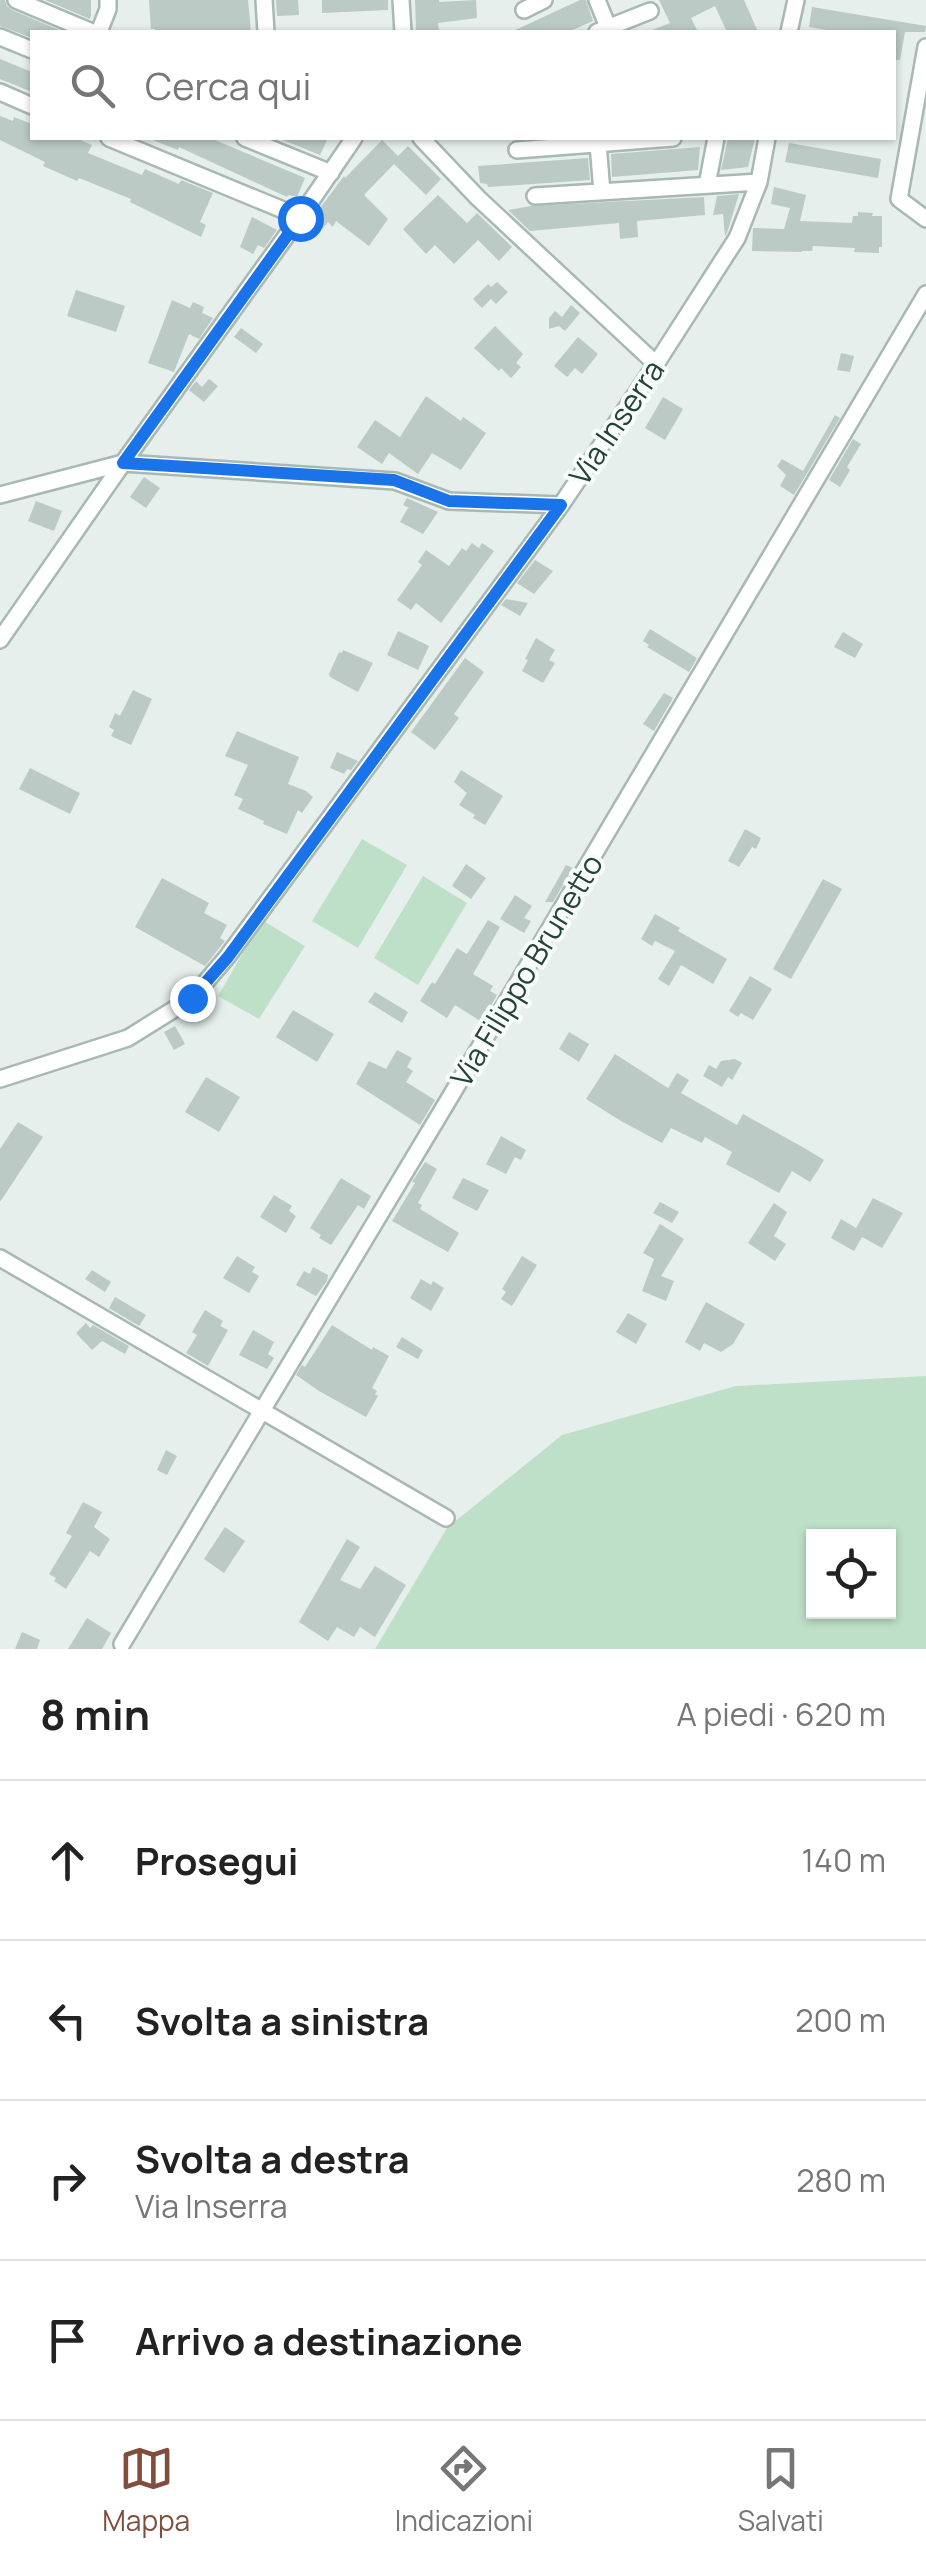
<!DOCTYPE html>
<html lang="it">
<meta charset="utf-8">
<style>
body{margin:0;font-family:Manrope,sans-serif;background:#f2f2f2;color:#222}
.controls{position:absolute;right:30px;bottom:30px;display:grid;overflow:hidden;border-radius:0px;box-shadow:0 2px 8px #0004}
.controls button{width:90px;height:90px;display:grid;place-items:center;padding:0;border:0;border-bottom:2px solid #e0e0e0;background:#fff;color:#222;font:50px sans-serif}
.stop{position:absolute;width:30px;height:30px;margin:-22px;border:8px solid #1a73e8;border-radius:50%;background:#fff}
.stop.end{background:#1a73e8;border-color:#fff;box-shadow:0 2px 10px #0008}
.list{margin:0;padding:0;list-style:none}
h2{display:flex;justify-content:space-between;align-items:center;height:130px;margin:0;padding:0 40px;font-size:42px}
h2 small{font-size:32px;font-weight:400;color:#767676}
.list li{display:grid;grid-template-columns:65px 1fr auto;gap:30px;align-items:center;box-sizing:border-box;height:160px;padding:0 40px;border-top:2px solid #e0e0e0}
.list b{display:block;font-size:38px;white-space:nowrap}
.list p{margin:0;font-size:32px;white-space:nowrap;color:#767676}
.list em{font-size:32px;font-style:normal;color:#767676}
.icon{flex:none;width:55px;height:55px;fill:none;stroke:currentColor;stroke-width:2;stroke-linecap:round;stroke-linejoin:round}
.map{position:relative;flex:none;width:926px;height:1649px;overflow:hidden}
.search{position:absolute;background:#fff;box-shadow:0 2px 8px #0004;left:30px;right:30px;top:30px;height:110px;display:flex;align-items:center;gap:25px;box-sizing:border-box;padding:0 35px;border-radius:0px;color:#767676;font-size:38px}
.sheet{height:770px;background:#fff}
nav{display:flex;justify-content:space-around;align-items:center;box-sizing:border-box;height:140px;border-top:2px solid #e0e0e0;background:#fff;font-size:28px;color:#767676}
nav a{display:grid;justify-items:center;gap:5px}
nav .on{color:#804e3d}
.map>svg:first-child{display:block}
.green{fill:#bfe0c8;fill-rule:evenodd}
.building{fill:#bbcac4}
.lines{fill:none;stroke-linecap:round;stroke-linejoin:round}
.street-casing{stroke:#a8b8b2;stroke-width:20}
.street{stroke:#fff;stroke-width:15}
.route{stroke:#1a73e8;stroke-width:12}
.labels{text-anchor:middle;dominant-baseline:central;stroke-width:8;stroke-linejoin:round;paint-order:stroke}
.street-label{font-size:30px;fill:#24423a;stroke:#f7fbf9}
</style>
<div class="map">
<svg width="926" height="1649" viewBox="0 0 926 1649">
<rect width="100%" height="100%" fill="#e6efeb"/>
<path class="green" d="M362 839 407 865 358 948 312 921Z
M423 876 467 903 418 985 374 958Z
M262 920 305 946 259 1019 218 996Z
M926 1376V1649H375L447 1528 562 1435 736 1386ZM888 1536V1612H814V1536Z"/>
<path class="building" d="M0 0H5L7 6 12 10 64 32H32V38L0 26Z
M45 0H91V16L90 19Z
M149 0H248L251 32H155V29H151Z
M276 0H298L299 15 277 16Z
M322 0H388V10L322 13Z
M415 0H439V2L476 0 477 18 438 23 439 32H416Z
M580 0H586L593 21 568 32H511Z
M659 0H744L758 32H727L715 6 691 18 698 32H647L670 23Z
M812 7 926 26 925 32H905L900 60H894V32H839L809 27Z
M0 59 32 72V92L0 79Z
M0 116 13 121 14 117 32 124V138H75L92 145 88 153 142 175 145 169 179 184 181 180 213 193 200 222 206 225 201 237 130 202 131 199 79 178 77 181 43 166 45 162 0 140Z
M148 138H210L305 178 297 197 288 195 287 197 179 147 178 150Z
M278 138H328L320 155Z
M728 138H755L748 167 721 170Z
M382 140 398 156 408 146 441 179 426 195 394 164 364 195 388 219 369 246 336 221 333 227 328 222 322 229 311 220 344 176 345 178Z
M789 143 881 159 878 178 785 162Z
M700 147 698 170 612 177 611 154Z
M588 158 590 180 488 187 487 184 480 183 478 166Z
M774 187 806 195 800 221 852 223 853 216H858V212L873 213 872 216H882V247H879V253L854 252 855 248 813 246 812 251H802V252L752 251 753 228 784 229 790 208 771 204Z
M739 194 727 233 725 236 723 214 713 215 717 196Z
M438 195 467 223 477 213 512 247 499 261 478 240 454 264 435 245 426 254 403 229Z
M704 197 705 215 637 221 638 237 620 239 619 223 530 231 508 210 531 206Z
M252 217 277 230 264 248 258 245 253 254 240 247Z
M497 282 508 292 496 304 491 299 482 308 473 299 488 284 491 287Z
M76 290 125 306 116 332 67 316Z
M172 300 190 308 193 302 204 307 202 313 213 318 199 339 189 334 174 372 148 363Z
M571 305 580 313 565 331 559 326 549 329V318L555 311 562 317Z
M495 326 523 354 516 363 521 367 511 378 501 368 499 371 474 348Z
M241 328 263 344 256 353 234 337Z
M578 337 598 354 582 374 575 368 567 377 554 366Z
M841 353 854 356 850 372 837 370Z
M209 379 218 386 204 402 189 390 196 381 202 387Z
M426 396 461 421 463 417 486 433 461 470 432 453 418 474 389 453 382 464 357 447 375 420 400 437Z
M663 397 683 409 665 440 645 428Z
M835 415 840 418 794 495 780 486 786 475 777 466 782 459 803 471Z
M853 439 861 444 847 467 850 470 840 487 829 480Z
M144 477 160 488 146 508 130 497Z
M407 498 438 512 423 534 400 522 408 508 411 509 403 505Z
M36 501 62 511 54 531 28 521Z
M472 543 479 548 482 543 494 551 441 623 416 603 411 610 397 600 422 565 418 562 426 550 449 566 462 548 466 551Z
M535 560 553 571 534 594 517 583Z
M506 599 528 603 520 616 501 605Z
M650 629 697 658 689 672 647 647 649 645 643 641Z
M398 631 429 646 418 670 387 655Z
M843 632 863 644 855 658 834 647Z
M536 638 555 650 549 660 555 663 543 683 522 671 528 660 525 659Z
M343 650 373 663 358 692 330 677 329 674 339 652 342 653Z
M465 658 484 672 454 714 459 718 435 750 411 732Z
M133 690 152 699 131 745 111 736 114 730 109 727 115 713 120 716Z
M664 693 673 698 654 731 643 724Z
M237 731 299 757 288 784 306 791 313 797 302 813 298 810 287 834 263 824 264 821 238 809 243 799 234 795 248 765 225 756Z
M337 752 358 761 351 770 347 769 344 774 330 768Z
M30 768 80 793 70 814 19 789Z
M461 770 503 796 485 825 473 818 475 815 459 805 467 793 454 782Z
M745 829 761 838 756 849 752 847 739 867 728 861Z
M466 864 486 878 471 899 452 886Z
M566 865 573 868 553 902H545Z
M162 878 209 903 204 913 227 925 220 938 225 941 205 966 135 927Z
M823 879 842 889 791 979 773 969Z
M515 895 532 906 524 918 531 921 524 933 500 919Z
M655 914 680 928 678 931 727 959 713 984 681 965 669 986 658 979 675 951 655 941 652 946 641 939Z
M488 920 500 927 473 974 493 986 490 991 497 995 482 1022 455 1005 447 1018 420 1001 432 982 435 984 457 948 467 954Z
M750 976 772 989 753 1020 741 1013 738 1017 729 1011Z
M375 992 408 1012 402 1023 368 1002Z
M293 1010 334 1034 317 1062 276 1037Z
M175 1026 185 1044 174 1050 164 1032Z
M569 1032 589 1044 579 1062 559 1049Z
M397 1050 412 1058 407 1067 413 1071 406 1082 435 1100 420 1125 356 1084 369 1061 386 1069Z
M615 1054 668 1088 677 1073 689 1080 681 1093 737 1125 743 1114 806 1149 824 1160 818 1170 810 1182 792 1171 779 1193 726 1164 732 1152 705 1137 702 1143 671 1128 662 1143 621 1121 586 1099Z
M735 1059 742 1063 732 1080 728 1077 722 1087 703 1076 709 1065 716 1069 721 1061Z
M206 1077 240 1097 219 1132 185 1112Z
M18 1122 43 1137 0 1202V1149Z
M501 1136 526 1150 521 1160 515 1157 506 1174 486 1164Z
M425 1162 437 1169 418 1203 422 1205 420 1209 459 1233 448 1252 392 1221 415 1183 412 1182Z
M341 1178 371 1196 364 1209 358 1205 331 1245 319 1238 321 1235 310 1228Z
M463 1178 489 1190 477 1211 452 1198Z
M274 1195 292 1206 289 1211 296 1216 286 1233 260 1217Z
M873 1198 903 1213 882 1248 862 1237 854 1251 831 1238 841 1219 856 1228Z
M660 1202 679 1212 672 1223 653 1213Z
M774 1203 787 1212 774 1236 786 1244 775 1261 748 1243Z
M660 1224 684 1239 661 1276 674 1281 666 1301 642 1291 654 1259 643 1253Z
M237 1256 255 1267 252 1272 259 1276 249 1293 223 1278Z
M522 1256 537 1265 512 1306 501 1299 506 1292 502 1289Z
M313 1267 328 1275 327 1281 316 1296 296 1285 304 1271 310 1274Z
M92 1270 111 1282 105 1292 85 1279Z
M421 1279 431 1285 433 1281 444 1288 431 1311 410 1298Z
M115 1297 146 1315 139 1326 109 1308Z
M706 1302 745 1324 733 1344 721 1352 704 1343 700 1351 685 1342Z
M205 1310 223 1321 220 1326 228 1330 208 1366 186 1353 197 1335 192 1332Z
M628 1313 647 1324 636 1344 616 1332Z
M86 1323 90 1328 93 1325 129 1346 125 1354 102 1341 92 1350 76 1333Z
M332 1325 372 1350 373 1347 389 1356 372 1388 377 1391 375 1394 378 1396 366 1417 319 1391 296 1375 302 1365 305 1367Z
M253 1330 274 1342 268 1354 274 1358 267 1369 239 1355Z
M402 1337 423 1350 418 1359 396 1347Z
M166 1450 177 1456 167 1475 157 1470Z
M83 1502 102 1512 94 1527 110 1539 99 1557 90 1551 66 1589 54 1581 56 1578 49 1574 72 1536 66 1533Z
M225 1527 245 1541 224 1573 204 1559Z
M347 1539 360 1547 340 1580 360 1589 375 1566 406 1585 375 1637 360 1627 354 1637 337 1627 328 1641 299 1622Z
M87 1618 111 1633 102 1649H68Z
M22 1632 40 1640 37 1649H15Z"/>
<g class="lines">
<g class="street-casing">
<path id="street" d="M16 0 92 32
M264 0 266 32
M401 0 403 32
M597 0 610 32
M524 10 544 0
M99 32 108 9V0
M597 32 650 11
M789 32 796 0
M0 37 32 50
M926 47 899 199 926 219
M0 92 32 106
M109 138 300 217
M245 138 331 173
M421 138 478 198 656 364
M598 144 602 192
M517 150 673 138
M707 185 716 138
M535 196 759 182
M0 495 123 463 395 481 449 501 561 505
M0 640 123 463 300 217 354 138
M0 1079 128 1038 192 998 227 957 561 505 656 364 737 238 759 182 767 138
M0 1258 446 1518
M122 1644 449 1099 926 294"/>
</g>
<use href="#street" class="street"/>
</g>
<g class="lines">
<path class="route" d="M192 998 228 957 561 505 449 501 394 480 123 463 300 218"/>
</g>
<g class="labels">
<g class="street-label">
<text transform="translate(616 422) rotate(-56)">Via Inserra</text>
<text transform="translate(526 970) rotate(-59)">Via Filippo Brunetto</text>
</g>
</g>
</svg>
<div class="controls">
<button><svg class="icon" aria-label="locate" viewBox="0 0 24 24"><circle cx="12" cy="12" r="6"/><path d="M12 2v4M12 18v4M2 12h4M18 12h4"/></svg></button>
</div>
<div class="stop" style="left:300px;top:218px"></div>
<div class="stop end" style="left:192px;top:998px"></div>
<div class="search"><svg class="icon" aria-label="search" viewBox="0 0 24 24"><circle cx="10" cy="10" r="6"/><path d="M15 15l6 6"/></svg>Cerca qui</div>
</div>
<section class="sheet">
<h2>8 min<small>A piedi · 620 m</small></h2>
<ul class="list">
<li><svg class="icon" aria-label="ahead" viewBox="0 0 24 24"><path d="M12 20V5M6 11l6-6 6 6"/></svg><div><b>Prosegui</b></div><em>140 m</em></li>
<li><svg class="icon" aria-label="left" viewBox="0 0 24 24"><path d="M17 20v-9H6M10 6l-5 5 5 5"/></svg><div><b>Svolta a sinistra</b></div><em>200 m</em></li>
<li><svg class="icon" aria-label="right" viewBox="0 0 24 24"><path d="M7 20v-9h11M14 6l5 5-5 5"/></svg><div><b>Svolta a destra</b><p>Via Inserra</p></div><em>280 m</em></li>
<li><svg class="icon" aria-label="arrive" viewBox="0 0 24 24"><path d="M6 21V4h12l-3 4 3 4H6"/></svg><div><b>Arrivo a destinazione</b></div></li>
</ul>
</section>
<nav>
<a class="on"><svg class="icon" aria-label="map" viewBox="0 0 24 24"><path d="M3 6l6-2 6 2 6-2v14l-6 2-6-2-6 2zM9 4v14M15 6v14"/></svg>Mappa</a>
<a><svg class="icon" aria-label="directions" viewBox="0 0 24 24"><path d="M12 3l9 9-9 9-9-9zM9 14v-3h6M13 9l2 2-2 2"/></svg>Indicazioni</a>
<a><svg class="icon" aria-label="saved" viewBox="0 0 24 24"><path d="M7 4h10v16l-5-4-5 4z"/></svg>Salvati</a>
</nav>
